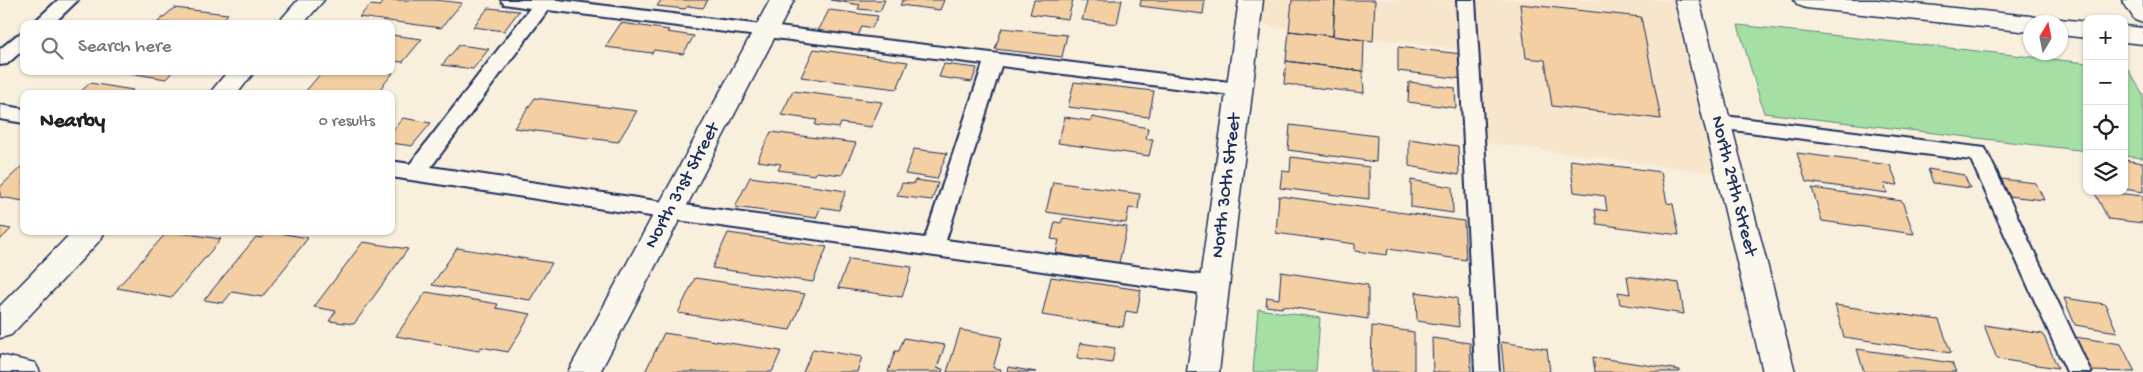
<!DOCTYPE html>
<meta charset="utf-8">
<style>
body{margin:0;font-family:"Gochi Hand",sans-serif;background:#f6f6f6;color:#222}
.controls{position:absolute;right:15px;top:15px;display:grid;overflow:hidden;border-radius:10px;box-shadow:0 1px 4px #0004}
.controls button{width:45px;height:45px;display:grid;place-items:center;padding:0;border:0;border-bottom:1px solid #e0e0e0;background:#fff;color:#222;font:25px sans-serif}
.compass{position:absolute;left:2023px;top:15px;width:45px;height:45px;border-radius:50%;background:#fff;box-shadow:0 1px 4px #0004;rotate:10deg}
.list{margin:0;padding:0;list-style:none}
h2{display:flex;justify-content:space-between;align-items:center;height:65px;margin:0;padding:0 20px;font-size:21px}
h2 small{font-size:16px;font-weight:400;color:#767676}
.icon{flex:none;width:28px;height:28px;fill:none;stroke:currentColor;stroke-width:2;stroke-linecap:round;stroke-linejoin:round}
.map{position:relative;flex:none;width:2143px;height:372px;overflow:hidden}
.search{position:absolute;background:#fff;box-shadow:0 1px 4px #0004;left:20px;top:20px;width:375px;height:55px;display:flex;align-items:center;gap:12px;box-sizing:border-box;padding:0 18px;border-radius:10px;color:#767676;font-size:19px}
.panel{position:absolute;background:#fff;box-shadow:0 1px 4px #0004;left:20px;top:90px;width:375px;height:145px;border-radius:10px}
.map>svg:first-child{display:block}
.built{fill:#f7e5cc}
.green{fill:#a5dfa4;stroke:#608781}
.building{fill:#f3cfa3;stroke:#1b2f5e}
.lines{fill:none;stroke-linecap:round;stroke-linejoin:round}
.lane-casing{stroke:#1b2f5e;stroke-width:4}
.street-casing{stroke:#1b2f5e;stroke-width:3}
.secondary-casing{stroke:#1b2f5e;stroke-width:3}
.lane{fill:#fbf7ec;fill-rule:evenodd}
.street{fill:#fbf7ec;fill-rule:evenodd}
.secondary{fill:#fbf7ec;fill-rule:evenodd}
.labels{text-anchor:middle;dominant-baseline:central;stroke-width:5;stroke-linejoin:round;paint-order:stroke}
.street-label{font-size:19px;fill:#1b2f5e;stroke:#fbf7ec}
</style>
<div class="map">
<svg width="2143" height="372" viewBox="0 0 2143 372">
<rect width="100%" height="100%" fill="#f9efdd"/>
<filter id="ink" filterUnits="userSpaceOnUse"><feTurbulence type="fractalNoise" baseFrequency=".02" numOctaves="2"/><feDisplacementMap in="SourceGraphic" scale="10" xChannelSelector="R" yChannelSelector="G"/><feConvolveMatrix kernelMatrix="1 2 1 2 8 2 1 2 1" color-interpolation-filters="sRGB"/></filter>
<g filter="url(#ink)">
<path class="built" d="M1251 0H1687L1729 175 1474 141 1469 50 1248 23Z"/>
<path class="green" d="M1738 25 2087 63V151L1764 113Z
M2124 68H2127L2143 94V158L2124 156Z
M1258 309 1320 318 1316 372H1253Z"/>
<path class="building" d="M386 0H435L462 3 441 28 359 17 370 5 380 6Z
M661 0H708L703 8 688 6 685 9 657 6Z
M831 0H885L880 11 858 9 860 5Z
M903 0H944L940 10 900 5Z
M1034 0H1073L1068 19 1030 14Z
M1080 0H1122L1117 24 1082 20 1087 2Z
M1141 0H1205L1203 14 1140 6Z
M1292 0H1335L1333 36 1289 31Z
M1335 0H1375L1373 41 1333 36Z
M1520 4 1641 17 1661 119 1552 106 1545 60 1526 58Z
M174 8 228 14 218 24 157 23Z
M488 8 519 11 504 31 473 27Z
M829 10 878 16 872 28 862 26 858 36 818 31Z
M621 23 669 30 667 32 694 36 683 54 654 50 652 53 605 47Z
M1002 28 1067 35 1062 57 995 49Z
M1289 31 1364 40 1363 71 1286 61Z
M391 35 422 39 403 62 391 61Z
M459 45 489 49 473 69 442 65Z
M1398 47 1462 54 1463 79 1398 71Z
M814 49 908 62 897 89 801 77Z
M1286 61 1363 71 1364 93 1284 84Z
M944 64 977 68 972 82 939 77Z
M118 71H173L166 79Z
M323 71H378L393 73 376 94 304 93Z
M1074 82 1154 91 1149 117 1068 107Z
M1409 82 1455 88 1456 108 1408 102Z
M90 83 133 90 129 94H78Z
M793 91 882 102 871 127 841 123 839 128 815 125 817 120 781 115Z
M535 98 637 111 618 142 514 128Z
M1065 117 1091 121 1092 117 1148 128 1146 139H1153L1149 156 1058 143Z
M403 118 431 123 412 146 391 143V132Z
M1290 125 1377 136 1376 162 1288 150Z
M771 132 856 143 842 175 816 172 815 175 778 170 781 164 757 161Z
M1409 139 1458 146 1459 175 1409 166Z
M914 149 947 153 937 179 905 174Z
M1797 153 1890 165 1898 185 1884 184 1887 193 1806 182Z
M1291 157 1369 167V199L1280 188 1282 171 1290 172Z
M1570 160 1661 172 1667 203 1673 204 1679 235 1597 224 1595 209 1607 211 1605 196 1574 192Z
M2124 160 2143 163V192L2124 189Z
M24 164V201L0 197V187Z
M1928 169 1964 175 1970 188 1933 183Z
M750 177 846 191 839 210 821 207 816 218 735 207Z
M2001 179 2036 183 2044 200 2008 196Z
M915 180 938 183 932 200 897 196 902 183 913 184Z
M1411 180 1452 187 1453 213 1411 207Z
M1053 182 1140 194 1138 209 1129 208 1126 223 1046 212Z
M1812 188 1902 201 1914 234 1822 221Z
M2094 191 2143 196V223L2108 219Z
M1279 196 1464 221 1466 260 1388 249 1387 255 1355 251V244L1276 233Z
M1063 218 1127 227 1119 263 1056 253 1059 240 1051 239 1055 222 1061 223Z
M0 227 11 229 0 240Z
M168 231 221 239 171 298 117 288Z
M268 231 308 238 262 297 232 292 223 303 204 300 256 237 262 238Z
M728 233 827 247 813 282 712 268Z
M363 242 408 249 354 324 329 321 336 311 314 307Z
M457 248 552 263 530 300 432 285Z
M849 259 912 267 902 297 838 288Z
M1281 272 1368 285V319L1282 306V308L1266 306 1267 297 1279 299Z
M1627 276 1679 283 1684 314 1620 304 1618 292 1630 294Z
M1051 277 1141 290 1137 313 1126 311 1123 327 1042 315Z
M695 278 805 294 790 330 678 313Z
M426 292 498 304 496 308 531 314 508 352 481 347 479 351 396 336Z
M1416 292 1457 298 1459 327 1417 321Z
M2064 298 2105 304 2117 332 2075 325Z
M1835 305 1939 320 1951 353 1844 337Z
M1984 325 2043 334 2058 368 1997 359Z
M1372 326 1414 332V372H1371Z
M960 330 1002 337 993 368 1001 369 1000 372H947Z
M664 333 781 351 772 372H645Z
M2075 337 2121 344 2135 372 2090 371Z
M904 338 945 345 937 368 943 369 942 372H888L895 351H899Z
M1432 338 1470 343 1471 372H1433Z
M1501 342 1547 349 1550 372H1504Z
M1080 343 1115 348 1112 363 1077 358Z
M813 349 862 357 857 372H803Z
M1857 349 1952 363 1956 372H1864Z
M1593 357 1680 370V372H1595Z
M1008 367 1036 372H1007Z"/>
<g class="lines">
<g class="lane-casing">
<path id="lane" d="M58 0H78L53 24H32Z
M501 0H558L1246 84 1249 89 1246 94 1239 96 1001 66 946 240 1214 277 1222 280 1225 286 1222 292 1214 295 670 219 391 177V161L410 164 530 8 504 4ZM548 10 983 64 925 238 670 203 431 167Z
M1457 0H1475L1499 372H1475Z
M24 33V49L7 64 0 65V49L17 35Z
M0 105 24 109V123L0 119Z
M1716 115 1985 148 2091 372H2067L1971 160 1709 127 1706 122 1709 117Z"/>
</g>
<g class="street-casing">
<path id="street" d="M298 0H324L303 24H277Z
M770 0H794L600 372H568Z
M1239 0H1263L1219 372H1187Z
M1675 0H1699L1795 372H1763Z
M2122 0H2143V23L2135 20Z
M228 71H255L237 94H209Z
M73 231H105L101 239 11 335 0 338V306Z"/>
</g>
<g class="secondary-casing">
<path id="secondary" d="M1794 0H1877L2030 16 2039 18 2041 22H2030V32L1806 8 1798 5Z
M2060 19 2087 22V38L2060 35V22H2051Z
M2124 26 2143 28V44L2124 42Z
M0 355 35 363 40 372H0Z"/>
</g>
<use href="#lane" class="lane"/>
<use href="#street" class="street"/>
<use href="#secondary" class="secondary"/>
</g>
</g>
<g class="labels">
<g class="street-label">
<text transform="translate(683 186) rotate(-62)">North 31st Street</text>
<text transform="translate(1227 186) rotate(-83)">North 30th Street</text>
<text transform="translate(1733 186) rotate(76)">North 29th Street</text>
</g>
</g>
</svg>
<div class="controls">
<button>+</button>
<button>−</button>
<button><svg class="icon" aria-label="locate" viewBox="0 0 24 24"><circle cx="12" cy="12" r="6"/><path d="M12 2v4M12 18v4M2 12h4M18 12h4"/></svg></button>
<button><svg class="icon" aria-label="layers" viewBox="0 0 24 24"><path d="M12 4l9 5-9 5-9-5zM3 14l9 5 9-5"/></svg></button>
</div>
<svg class="compass" viewBox="-18 -18 36 36"><path d="M0-13l5 13h-10z" fill="#e53935"/><path d="M0 13l5-13h-10z" fill="#767676"/></svg>
<div class="search"><svg class="icon" aria-label="search" viewBox="0 0 24 24"><circle cx="10" cy="10" r="6"/><path d="M15 15l6 6"/></svg>Search here</div>
<section class="panel">
<h2>Nearby<small>0 results</small></h2>
<ul class="list">
</ul>
</section>
</div>
